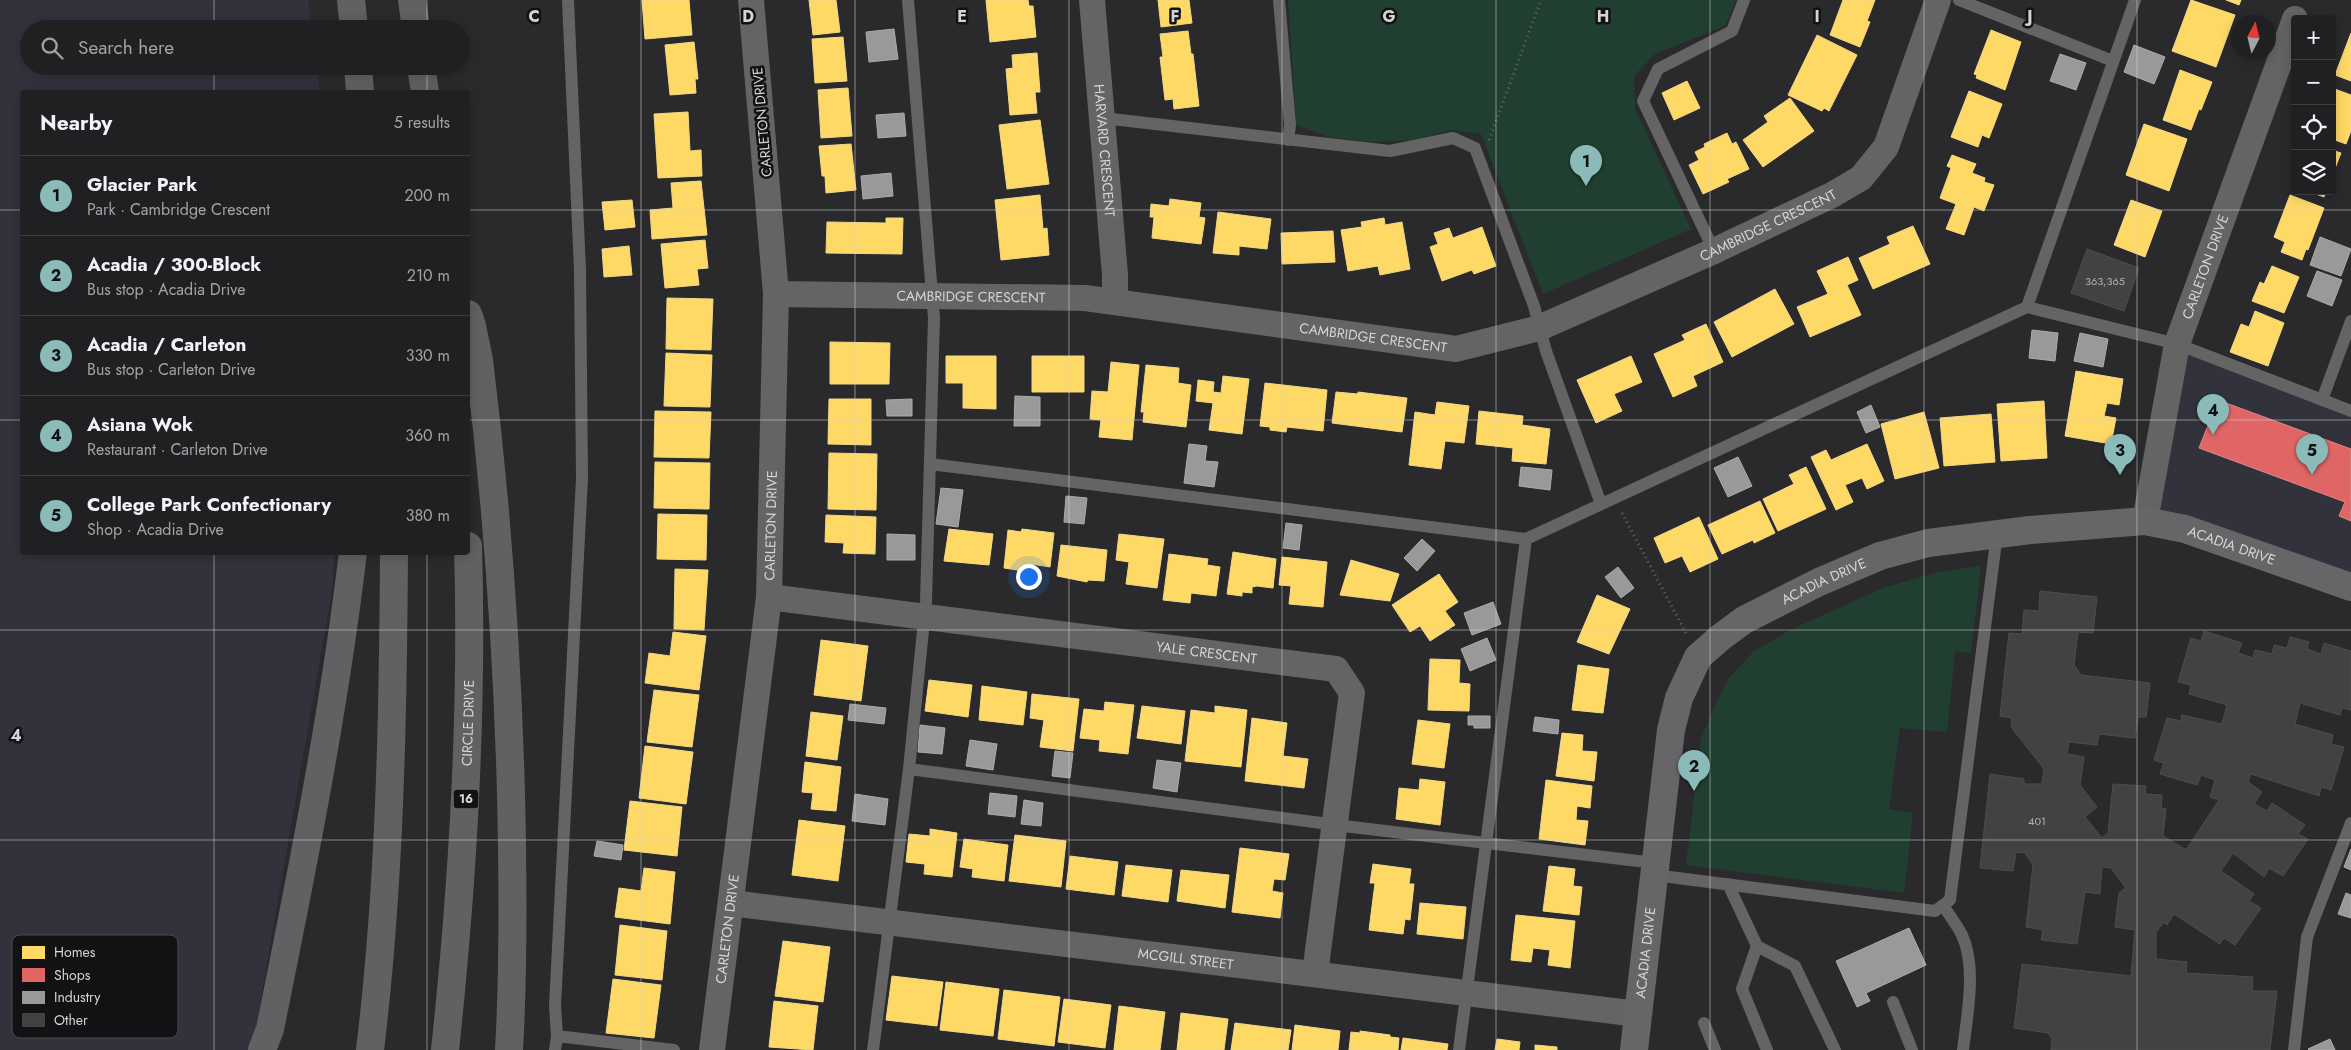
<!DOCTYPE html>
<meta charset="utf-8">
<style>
body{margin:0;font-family:Jost,sans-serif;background:#2d2d2f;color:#f1f3f6}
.controls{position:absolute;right:15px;top:15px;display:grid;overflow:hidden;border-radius:5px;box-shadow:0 2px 12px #0003}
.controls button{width:45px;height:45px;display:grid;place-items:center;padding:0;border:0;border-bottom:1px solid #3d3e40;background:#202022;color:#f1f3f6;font:25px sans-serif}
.compass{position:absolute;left:2231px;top:15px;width:45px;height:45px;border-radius:50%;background:#202022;box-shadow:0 2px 12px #0003;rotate:7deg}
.you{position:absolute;left:1028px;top:576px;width:18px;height:18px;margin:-12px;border:4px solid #fff;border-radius:50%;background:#1a73e8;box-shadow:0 0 0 8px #1a73e833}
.badge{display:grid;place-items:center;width:32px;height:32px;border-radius:50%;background:#8bbbb9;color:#111;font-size:16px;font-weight:700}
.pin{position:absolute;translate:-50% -41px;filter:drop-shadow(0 1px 2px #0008)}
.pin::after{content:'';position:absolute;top:26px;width:18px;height:15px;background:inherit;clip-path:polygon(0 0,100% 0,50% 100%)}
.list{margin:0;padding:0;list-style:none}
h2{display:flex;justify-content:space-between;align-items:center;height:65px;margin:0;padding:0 20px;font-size:21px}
h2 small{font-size:16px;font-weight:400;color:#a2a3a5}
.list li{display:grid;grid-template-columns:32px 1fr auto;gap:15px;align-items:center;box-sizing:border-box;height:80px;padding:0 20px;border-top:1px solid #3d3e40}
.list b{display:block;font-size:19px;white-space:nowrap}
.list p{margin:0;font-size:16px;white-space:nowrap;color:#a2a3a5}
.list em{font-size:16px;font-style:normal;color:#a2a3a5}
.icon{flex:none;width:28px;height:28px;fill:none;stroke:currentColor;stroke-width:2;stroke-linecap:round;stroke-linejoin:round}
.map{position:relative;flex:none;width:2351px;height:1050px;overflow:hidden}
.search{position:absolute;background:#202022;box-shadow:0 2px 12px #0003;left:20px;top:20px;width:450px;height:55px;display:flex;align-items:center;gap:12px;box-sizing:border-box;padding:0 18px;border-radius:28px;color:#a2a3a5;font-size:19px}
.panel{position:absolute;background:#202022;box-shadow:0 2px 12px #0003;left:20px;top:90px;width:450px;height:465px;border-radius:5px}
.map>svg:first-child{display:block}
.built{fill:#31323b}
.green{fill:#213f30}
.homes{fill:#ffd966;stroke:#f2d888}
.shops{fill:#e06666;stroke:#dd8788}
.industry{fill:#999;stroke:#ababac}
.building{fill:#434243;stroke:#4e4d4e}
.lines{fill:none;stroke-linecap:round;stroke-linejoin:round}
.path{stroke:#666668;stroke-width:3;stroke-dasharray:1 4;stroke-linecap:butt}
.lane{stroke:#646464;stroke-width:12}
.street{stroke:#646464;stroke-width:26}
.secondary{stroke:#666668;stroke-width:28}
.highway{stroke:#616163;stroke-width:28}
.grid{fill:none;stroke:#d5d5d8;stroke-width:1;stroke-opacity:0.55}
.labels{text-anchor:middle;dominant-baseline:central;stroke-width:5;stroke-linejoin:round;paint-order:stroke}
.number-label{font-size:11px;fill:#b0b0b3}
.shield{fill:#121214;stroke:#9a9a9d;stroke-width:1}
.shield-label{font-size:12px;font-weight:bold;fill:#d5d5d8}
.street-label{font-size:14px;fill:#d5d5d8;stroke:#121214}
.key{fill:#121214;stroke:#4c4c4f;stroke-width:1}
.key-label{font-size:14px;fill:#d5d5d8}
.grid-label{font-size:16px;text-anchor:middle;font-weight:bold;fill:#d5d5d8;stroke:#121214;stroke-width:5;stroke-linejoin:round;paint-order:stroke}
</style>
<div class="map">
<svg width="2351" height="1050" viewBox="0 0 2351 1050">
<rect width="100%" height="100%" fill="#2a2a2d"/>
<path class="built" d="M0 0H308L312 29H29V66H317L320 92H22V552L335 553 332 590 252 1050H0Z
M2177 344 2351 411V587L2145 521Z"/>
<path class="green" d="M1288 0H1736L1725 26 1655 54 1634 76 1635 108 1691 229 1543 294 1481 134 1451 130 1414 140 1370 142 1329 137 1296 125Z
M1981 566 1971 653 1955 651 1947 732 1900 728 1889 809 1913 813 1904 893 1686 865 1701 739 1713 709 1728 679 1753 652 1790 630 1883 588 1938 572Z"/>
<path class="homes" d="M642 0H689L692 35 645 39Z
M809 0H836L840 32 813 35Z
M986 0H1028L1029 6H1033L1036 37 990 42Z
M1158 0H1189L1192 23 1161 27Z
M1843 0H1875L1867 21 1870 22 1860 47 1830 35Z
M2191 0 2235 15 2216 67 2172 51Z
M2226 0H2241L2239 5Z
M1991 30 2021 42 2005 90 1976 78 1977 75 1974 74Z
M1188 31 1191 54H1193L1199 106 1174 109 1173 99 1165 100 1160 57H1163L1160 34Z
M2351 33V81L2335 75Z
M1817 35 1857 55 1829 111 1824 108 1822 111 1788 95Z
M843 37 847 81 815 83 812 39Z
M694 42 698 79H695L696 93 670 95 665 45Z
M1037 53 1040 92H1035L1037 113 1010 115 1006 69 1013 68 1012 55Z
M2180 70 2212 82 2201 110 2199 109 2191 130 2163 120Z
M1687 81 1700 108 1674 120 1662 93Z
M848 88 852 136 821 138 818 90Z
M2332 88 2351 95V131L2346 144 2332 139Z
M1969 91 2002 104 1989 138 1982 135 1978 147 1951 137Z
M1790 98 1814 131 1763 167 1743 140 1768 122 1764 116Z
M688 112 690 151 701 150 702 176 658 178 654 114Z
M1040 120 1049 184 1007 189 999 125Z
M2144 124 2187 139 2169 191 2126 175Z
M1727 133 1732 144 1736 142 1749 169 1727 179 1729 182 1703 194 1689 165 1699 160 1695 152 1705 147 1704 144Z
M851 144 856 190 826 193 825 176H822L819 146Z
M2332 150 2341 153 2332 176Z
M1952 155 1976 164 1972 173 1985 178 1984 182 1994 185 1984 211 1974 207 1964 235 1946 229 1956 204 1940 198 1951 168 1947 166Z
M701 181 707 235 652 239 650 210 673 208 671 183Z
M2308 191H2326L2324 197Z
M1040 195 1043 229 1047 228 1049 255 1001 260 995 200Z
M2290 195 2324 208 2308 250 2306 249 2302 260 2281 252 2285 242 2274 237Z
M1170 199 1201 203 1199 217 1205 218 1201 244 1152 238 1154 217H1150L1151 204 1169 206Z
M632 200 635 227 605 230 602 202Z
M2131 200 2162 211 2145 257 2114 245Z
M1218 212 1271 219 1267 249 1239 246V255L1213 253Z
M886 218H903L902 254 826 253 827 222 886 223Z
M1384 218 1385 225 1402 222 1410 269 1380 275 1378 266 1348 271 1341 230 1362 227 1361 222Z
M1913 226 1930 264 1873 289 1859 258 1890 244 1887 237Z
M1482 227 1496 266 1474 274 1472 270 1442 281 1430 247 1438 244 1434 233 1449 228 1453 238Z
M1333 231 1335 262 1282 264 1281 233Z
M705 240 708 268 697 269 699 285 665 288 661 244Z
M629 246 632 275 604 277 602 249Z
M1848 257 1858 280 1847 285 1861 315 1810 337 1797 307 1828 294 1817 271Z
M2272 266 2299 277 2284 313 2252 301 2260 282 2264 284Z
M1775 289 1794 324 1732 357 1714 322Z
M667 298 713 299 711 350 666 349Z
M2255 311 2284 323 2268 366 2230 352 2241 324 2249 327Z
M1706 324 1723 362 1693 376 1697 386 1673 397 1654 354 1685 340 1682 335Z
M830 342 890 343 889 384H830Z
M666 353 712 355 710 407 664 406Z
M946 356H996V409L963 408V383H946Z
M1032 356H1084V392H1032Z
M1631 356 1642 382 1614 394 1622 411 1596 423 1577 380Z
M1111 362 1139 365 1132 440 1099 437 1101 420 1090 419 1092 391 1108 392Z
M1146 365 1179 368 1178 383 1191 385 1186 427 1143 422 1144 412H1141Z
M2076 371 2123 379 2119 405 2107 403 2104 416 2116 418 2111 444 2065 436Z
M1223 376 1249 379 1242 434 1209 430 1213 403 1196 401 1198 380 1214 382 1213 392 1221 393Z
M1265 383 1327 390 1323 431 1287 427 1286 432 1270 430V427L1260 426Z
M1336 392 1358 394V392L1407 398 1402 432 1332 423Z
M829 399H871V445L828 444Z
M2044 401 2047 458 2001 461 1997 404Z
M1437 402 1469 406 1464 443 1445 441 1441 469 1409 465 1415 412 1435 415Z
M655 411 711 412 709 458 654 457Z
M1479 411 1523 416 1522 425 1550 429 1546 464 1512 461 1513 448 1476 444Z
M1924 412 1939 468 1895 479 1881 424Z
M1991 414 1995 462 1944 466 1940 418Z
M1867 444 1884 481 1867 489 1862 478 1845 485 1853 502 1836 510 1811 457 1826 450 1831 460Z
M829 453 877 454 876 510 828 509Z
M655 462 710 463 709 509 654 508Z
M1806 467 1826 509 1778 531 1763 499 1794 484 1789 475Z
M1760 501 1775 533 1754 543 1753 540 1722 554 1708 525Z
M658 514 707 515 706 560 657 559Z
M826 515 876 517 875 554 843 553 844 543 825 542Z
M1699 517 1718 559 1690 572 1682 556 1665 563 1654 538Z
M949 529 993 534 989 565 944 561Z
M1022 529 1054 533 1050 567 1031 564 1030 572 1004 568 1008 530 1021 532Z
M1119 534 1164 539 1157 588 1126 584 1129 562 1116 560Z
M1061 545 1107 550 1104 581 1088 580 1087 582 1057 576Z
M1233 552 1276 559 1273 588 1257 586 1252 587V593L1242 592V596L1227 594Z
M1169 554 1208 559 1207 565 1220 567 1216 596 1191 593 1190 603 1163 600Z
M1282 557 1327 562 1323 607 1289 604 1291 586 1279 585Z
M1351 560 1399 574 1390 601 1340 595Z
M675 569 708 570 704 630 674 629Z
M1439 574 1458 602 1445 611 1455 625 1430 641 1420 626 1410 632 1392 605Z
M1597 595 1630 609 1609 654 1577 642Z
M673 632 706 636 699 690 645 683 649 653 670 656Z
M821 640 868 646 861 701 814 695Z
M1430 659 1460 660 1459 683 1470 684 1469 711 1428 710Z
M1578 665 1609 669 1603 713 1572 710Z
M929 680 972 685 968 717 925 711Z
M982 686 1027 692 1023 725 979 720Z
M654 690 699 695 692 747 647 742Z
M1032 694 1079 699 1073 751 1040 747 1044 720 1030 718Z
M1105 702 1134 705 1128 754 1099 751 1100 740 1080 738 1084 709 1104 711Z
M1142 706 1185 711 1181 744 1137 738Z
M1215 706 1247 710 1241 767 1185 761 1191 710 1215 713Z
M811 712 843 716 837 760 806 756Z
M1252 718 1287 723 1283 756 1308 759 1304 788 1245 781Z
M1418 720 1450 724 1444 768 1412 764Z
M1562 733 1583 735 1582 751 1597 752 1594 781 1556 776Z
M645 746 693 752 686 804 639 798Z
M805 762 841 767 836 811 811 809 813 793 802 792Z
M1420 779 1445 782 1440 825 1396 819 1399 788 1419 790Z
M1546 780 1592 786 1590 808 1577 806 1576 820 1588 821 1585 845 1539 839Z
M630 801 682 807 677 856 624 850Z
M799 820 845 826 838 881 792 875Z
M930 829 957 833 952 877 924 874 925 864 906 862 909 834 930 836Z
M1015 835 1066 841 1061 887 1009 881Z
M964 839 1008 845 1004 881 972 877 973 869 960 867Z
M1240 848 1289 854 1285 880 1274 879 1272 891 1283 893 1280 918 1232 912Z
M1070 856 1118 862 1114 895 1066 889Z
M1373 864 1411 869 1409 884H1414L1410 920 1405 919 1403 934 1369 930 1375 883H1370Z
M1126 865 1172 870 1168 902 1122 896Z
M1549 866 1575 869 1573 886 1582 887 1579 915 1543 911Z
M644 868 675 872 670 924 615 917 619 888 641 891Z
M1181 870 1229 875 1225 908 1177 901Z
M1420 903 1466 907 1463 939 1417 934Z
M1516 915 1575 921 1570 968 1548 965 1550 950 1533 948 1531 962 1511 960Z
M620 925 667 931 662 980 615 975Z
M783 941 830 947 823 1002 775 996Z
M892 976 943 982 937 1026 886 1020Z
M613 979 661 985 654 1038 606 1033Z
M946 982 999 989 993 1036 940 1030Z
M1004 990 1060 997 1054 1046 998 1039Z
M1064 999 1111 1005 1105 1048 1058 1042Z
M774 1001 818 1006 813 1050 769 1047Z
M1119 1006 1165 1012 1160 1050H1114Z
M1181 1013 1228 1019 1224 1050H1177Z
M1235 1023 1291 1030 1288 1050H1231Z
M1295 1025 1340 1031 1338 1050H1292Z
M1360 1031 1390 1035V1037L1399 1038 1398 1050H1349L1351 1032 1360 1033Z
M1403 1038 1448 1044 1447 1050H1401Z
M1497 1039 1520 1042 1519 1050H1495Z
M1535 1045 1557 1047V1050H1535Z"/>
<path class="shops" d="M2218 400 2351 449V521L2339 516 2345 502 2199 448Z"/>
<path class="industry" d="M894 29 898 59 869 62 866 32Z
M2134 45 2165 57 2154 84 2124 72Z
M2060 54 2086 63 2076 90 2050 81Z
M904 113 906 136 878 138 876 115Z
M891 173 893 196 863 199 861 176Z
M2320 237 2351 249 2341 276 2310 265Z
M2317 271 2342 280 2332 306 2307 296Z
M2032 330 2058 333 2055 361 2029 358Z
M2080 333 2108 339 2103 367 2074 361Z
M1015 396 1040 397V426H1014Z
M912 399V416H887L886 400Z
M1871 405 1880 427 1866 433 1857 412Z
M1189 444 1207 446 1205 461 1218 462 1214 487 1184 483Z
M1738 457 1752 486 1728 497 1714 468Z
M1521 467 1552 470 1550 490 1519 486Z
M941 488 963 490 958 527 936 524Z
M1066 496 1087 498 1084 524 1064 522Z
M1286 523 1302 525 1299 550 1283 548Z
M887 534 915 535V560H887Z
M1422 539 1435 551 1417 571 1404 558Z
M1618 567 1634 588 1621 598 1605 577Z
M1493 602 1501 624 1472 635 1464 613Z
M1487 638 1496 660 1470 671 1461 649Z
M850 704 886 708 884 724 848 720Z
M1468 716H1490V728H1474V725H1468Z
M1535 717 1559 720 1558 734 1533 731Z
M920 725 945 728 942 754 918 752Z
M970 740 997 744 993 770 966 766Z
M1055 751 1073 753 1070 778 1052 776Z
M1157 760 1181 763 1177 792 1153 788Z
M990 793 1017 796 1015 817 988 814Z
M855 794 888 799 885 825 852 821Z
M1024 800 1043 803 1041 826 1021 824Z
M597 841 623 845 621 860 594 856Z
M2351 849V870L2344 867Z
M2346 893 2351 895V918L2338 914Z
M1909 928 1926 965 1866 993 1870 1001 1857 1007 1836 961Z
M2330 1039 2335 1050H2309L2308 1049Z"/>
<path class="building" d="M2087 249 2139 268 2124 311 2071 293Z
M2040 591 2097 597 2093 633 2078 632 2074 665 2081 675 2150 683 2146 717H2138L2135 738 2099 734 2097 745 2069 742 2067 754 2084 757 2080 785 2097 807 2085 817 2102 838 2108 833 2113 784 2146 786 2145 794 2162 795 2161 808 2166 809 2163 836 2186 850 2219 800 2210 797 2215 780 2201 775 2197 785 2160 774 2164 763 2154 760 2167 718 2181 721 2182 715 2222 724 2227 705 2189 694 2191 685 2178 682 2191 638 2201 641 2204 631 2242 643 2238 653 2253 658 2255 650 2272 654 2274 645 2287 648 2290 637 2309 642 2307 649 2321 654 2324 643 2351 651V710L2342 708 2340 715 2300 703 2295 724 2333 735 2331 744 2344 747 2331 790 2321 787 2319 796 2251 774 2248 782 2262 792 2254 804 2267 811 2272 803 2305 825 2298 834 2308 839 2283 876 2269 868 2264 877 2233 853 2221 871 2254 894 2249 901 2261 908 2235 945 2224 938 2220 944 2174 914 2167 925 2164 922 2156 932V959L2187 962 2186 973 2253 977 2252 991H2277L2270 1050H2051L2052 1039 2048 1033 2014 1028 2022 964 2131 976 2135 930 2115 927 2119 893 2126 888 2111 868 2102 867 2100 894 2085 892 2077 944 2041 940 2043 930 2026 927 2033 865 2025 853 2016 852 2013 871 1980 868 1990 774 2024 779V784H2042L2044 769 2011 727 2012 718 2000 716 2009 633 2022 634 2024 610 2039 611Z"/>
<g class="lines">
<path class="path" d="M1489 140 1541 0
M1622 513 1687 635"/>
<path class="lane" d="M1279 0 1290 125 1288 140
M1959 0 2113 61
M1103 118 1390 151 1453 138 1475 148 1534 306 1546 351 1601 504
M1714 251 1643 101 1658 69 1732 31 1744 0
M2027 307 2135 0
M2322 400 2351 321
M930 464 1526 539 2027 307 2177 344 2351 411
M909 769 1352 827 1655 863
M1654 875 1935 911 1950 900 1997 534
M1728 884 1757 946 1742 989 1767 1050
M1943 905C1949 915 1957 925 1962 935 1977 967 1967 1016 1963 1050
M1757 946 1795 966 1835 1050
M1893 1002 1912 1050
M1704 1023 1715 1050
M557 1036 674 1050
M555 1050 557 1036 555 1006 582 478 580 270 568 0
M873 1050 909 769 926 601 934 318 908 0
M1459 1050 1526 539
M2294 1050 2307 937 2351 823"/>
<g class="street">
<path id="s1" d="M1092 0 1115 275V301"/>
<path id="s2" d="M776 294 1085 298 1456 349 1539 328 1714 251 1832 195 1861 178 1886 147 1938 0"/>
<path id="s3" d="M2145 521 2177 344 2295 19"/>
<path id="s4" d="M769 597 1336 669 1352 693 1315 973"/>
<path id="s5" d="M731 903 1638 1014"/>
<path id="s6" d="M712 1050 769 597 776 294 751 0"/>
</g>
<path class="secondary" id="s7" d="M1634 1050 1671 730 1679 698 1698 657 1721 637 1744 620 1819 582 1880 556 1928 543 2030 530 2145 521 2185 529 2351 587"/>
<g class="highway">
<path d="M351 0 354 29"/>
<path d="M412 0 416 29"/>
<path d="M358 66 360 92"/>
<path d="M421 66 425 92"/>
<path d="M468 314 472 326 479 360C497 505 507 648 511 793 513 879 514 964 509 1050"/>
<path d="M262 1050 270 1029C302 871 334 713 353 552"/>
<path d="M370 1050C390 885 393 719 394 552"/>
<path id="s8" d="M445 1050C463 882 473 715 468 546"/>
</g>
</g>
<path class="grid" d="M214 0V29M427 0V29M641 0V1050M855 0V1050M1069 0V1050M1282 0V1050M1496 0V1050M1710 0V1050M1924 0V1050M2137 0V1050M214 66V92M427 66V92M0 210H22M468 210H2351M0 420H22M468 420H2351M214 552V1050M427 552V1050M0 630H2351M0 840H2351"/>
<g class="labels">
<g class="number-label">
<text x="2105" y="281">363,365</text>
<text x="2037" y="821">401</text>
</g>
<rect class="shield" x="453.5" y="789.5" width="25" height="19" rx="4"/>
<g class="shield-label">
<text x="466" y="799">16</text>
</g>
<g class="street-label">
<text transform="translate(762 122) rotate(-95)">CARLETON DRIVE</text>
<text stroke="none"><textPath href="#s1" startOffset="151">HARVARD CRESCENT</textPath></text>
<text stroke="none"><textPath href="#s2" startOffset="1020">CAMBRIDGE CRESCENT</textPath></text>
<text stroke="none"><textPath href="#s3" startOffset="262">CARLETON DRIVE</textPath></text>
<text stroke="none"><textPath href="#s2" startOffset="195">CAMBRIDGE CRESCENT</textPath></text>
<text stroke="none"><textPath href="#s2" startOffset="600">CAMBRIDGE CRESCENT</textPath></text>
<text stroke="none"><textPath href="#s6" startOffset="528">CARLETON DRIVE</textPath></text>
<text stroke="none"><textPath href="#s7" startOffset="968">ACADIA DRIVE</textPath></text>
<text stroke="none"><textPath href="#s7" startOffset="548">ACADIA DRIVE</textPath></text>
<text stroke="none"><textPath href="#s4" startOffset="441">YALE CRESCENT</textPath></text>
<text stroke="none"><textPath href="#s8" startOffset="328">CIRCLE DRIVE</textPath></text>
<text stroke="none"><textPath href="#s6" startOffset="122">CARLETON DRIVE</textPath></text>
<text stroke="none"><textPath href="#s7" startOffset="98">ACADIA DRIVE</textPath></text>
<text stroke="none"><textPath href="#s5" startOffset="458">MCGILL STREET</textPath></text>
</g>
</g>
<rect x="12" y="935" width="166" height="103" rx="8" class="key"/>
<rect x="22" y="946" width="23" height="13" fill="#ffd966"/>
<rect x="22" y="968" width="23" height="14" fill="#e06666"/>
<rect x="22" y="991" width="23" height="13" fill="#999"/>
<rect x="22" y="1013" width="23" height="14" fill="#434243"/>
<g class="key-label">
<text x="54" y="957">Homes</text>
<text x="54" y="980">Shops</text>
<text x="54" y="1002">Industry</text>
<text x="54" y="1025">Other</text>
</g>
<g class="grid-label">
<text x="534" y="22">C</text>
<text x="748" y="22">D</text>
<text x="962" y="22">E</text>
<text x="1175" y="22">F</text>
<text x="1389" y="22">G</text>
<text x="1603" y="22">H</text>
<text x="1817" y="22">I</text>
<text x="2030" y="22">J</text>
<text x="16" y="741">4</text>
</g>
</svg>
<div class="controls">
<button>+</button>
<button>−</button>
<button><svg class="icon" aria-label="locate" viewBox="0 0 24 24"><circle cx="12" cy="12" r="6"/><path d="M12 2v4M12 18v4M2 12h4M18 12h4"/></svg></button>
<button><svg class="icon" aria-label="layers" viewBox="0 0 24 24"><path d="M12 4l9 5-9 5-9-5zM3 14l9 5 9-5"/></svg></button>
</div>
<svg class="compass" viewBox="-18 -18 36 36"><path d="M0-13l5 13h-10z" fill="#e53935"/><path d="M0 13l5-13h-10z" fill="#a2a3a5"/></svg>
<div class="you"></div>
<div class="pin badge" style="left:1586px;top:186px">1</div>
<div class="pin badge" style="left:1694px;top:791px">2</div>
<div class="pin badge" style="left:2120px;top:475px">3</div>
<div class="pin badge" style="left:2213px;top:435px">4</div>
<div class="pin badge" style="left:2312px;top:475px">5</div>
<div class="search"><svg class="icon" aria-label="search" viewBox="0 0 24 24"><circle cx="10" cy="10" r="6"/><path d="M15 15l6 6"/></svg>Search here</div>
<section class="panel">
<h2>Nearby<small>5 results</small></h2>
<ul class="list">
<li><span class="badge">1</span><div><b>Glacier Park</b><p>Park · Cambridge Crescent</p></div><em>200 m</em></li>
<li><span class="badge">2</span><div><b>Acadia / 300-Block</b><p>Bus stop · Acadia Drive</p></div><em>210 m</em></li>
<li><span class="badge">3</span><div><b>Acadia / Carleton</b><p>Bus stop · Carleton Drive</p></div><em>330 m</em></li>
<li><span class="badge">4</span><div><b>Asiana Wok</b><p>Restaurant · Carleton Drive</p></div><em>360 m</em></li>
<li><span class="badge">5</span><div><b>College Park Confectionary</b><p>Shop · Acadia Drive</p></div><em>380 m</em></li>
</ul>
</section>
</div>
